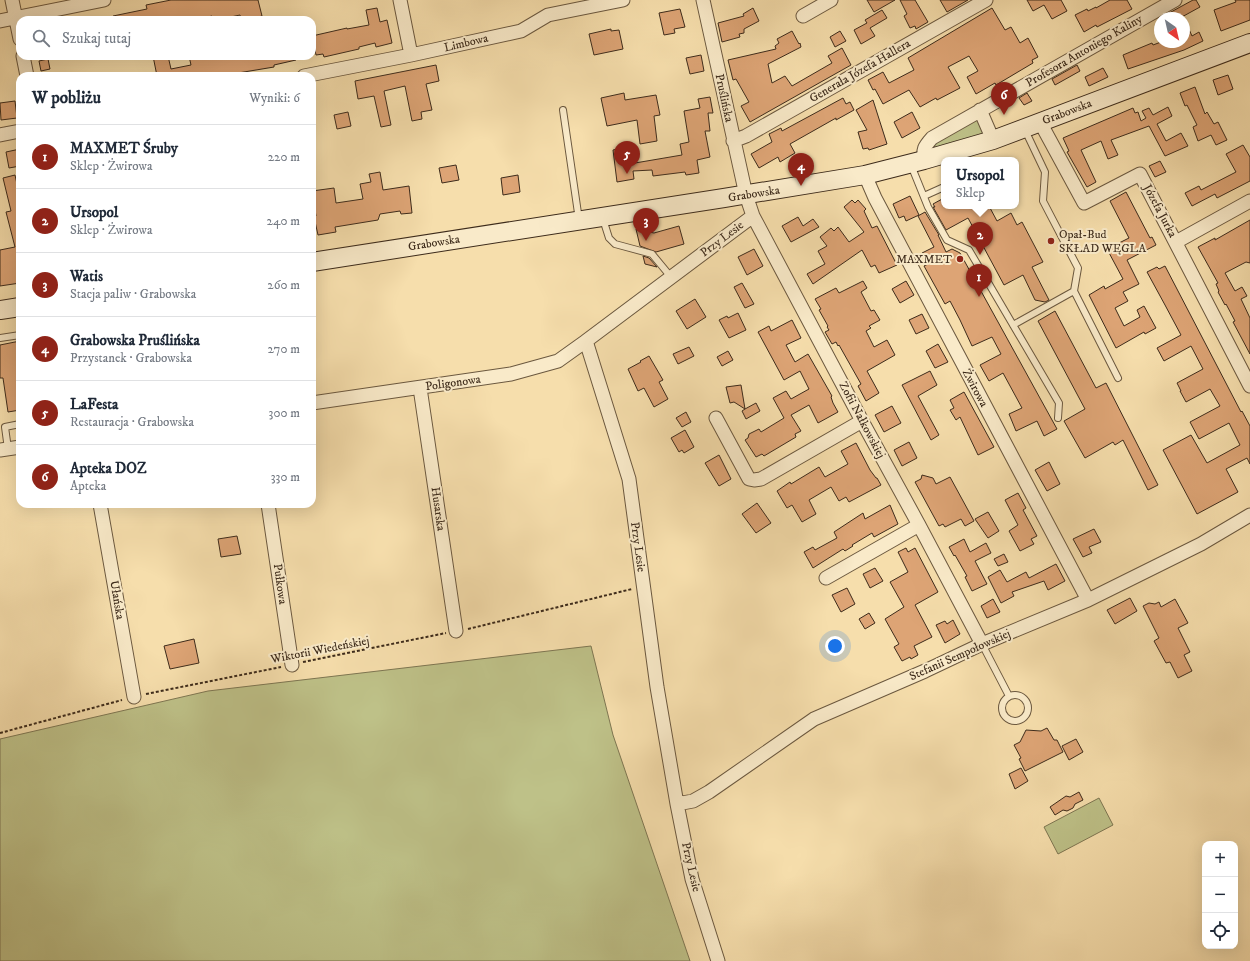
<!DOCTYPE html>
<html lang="pl">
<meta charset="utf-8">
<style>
body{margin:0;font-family:"IM FELL DW Pica",serif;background:#f6f6f7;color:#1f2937}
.controls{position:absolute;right:12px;bottom:12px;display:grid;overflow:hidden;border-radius:8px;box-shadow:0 4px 16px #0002}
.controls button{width:36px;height:36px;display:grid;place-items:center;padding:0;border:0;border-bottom:1px solid #e0e1e3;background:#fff;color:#1f2937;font:20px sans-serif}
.compass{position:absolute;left:1154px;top:12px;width:36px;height:36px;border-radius:50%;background:#fff;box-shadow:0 4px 16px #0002;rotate:146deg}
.you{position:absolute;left:835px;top:646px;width:14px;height:14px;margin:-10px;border:3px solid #fff;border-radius:50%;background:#1a73e8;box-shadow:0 0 0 6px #1a73e833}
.badge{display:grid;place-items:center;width:26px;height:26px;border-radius:50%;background:#8f2418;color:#fff;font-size:13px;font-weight:700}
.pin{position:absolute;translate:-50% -33px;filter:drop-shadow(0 1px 2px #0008)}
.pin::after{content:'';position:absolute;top:21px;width:14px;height:12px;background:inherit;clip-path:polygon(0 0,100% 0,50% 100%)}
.popup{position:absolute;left:941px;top:157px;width:78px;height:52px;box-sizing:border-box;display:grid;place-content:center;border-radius:8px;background:#fff;filter:drop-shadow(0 1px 3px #0005);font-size:13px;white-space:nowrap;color:#747a83}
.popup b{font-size:15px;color:#1f2937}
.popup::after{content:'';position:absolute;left:50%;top:100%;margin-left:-8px;border:8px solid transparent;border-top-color:#fff}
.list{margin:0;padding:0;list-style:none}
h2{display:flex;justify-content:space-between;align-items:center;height:52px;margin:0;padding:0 16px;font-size:17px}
h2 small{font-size:13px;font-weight:400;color:#747a83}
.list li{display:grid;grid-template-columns:26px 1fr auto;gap:12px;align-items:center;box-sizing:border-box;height:64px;padding:0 16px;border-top:1px solid #e0e1e3}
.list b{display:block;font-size:15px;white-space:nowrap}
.list p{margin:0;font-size:13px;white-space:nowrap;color:#747a83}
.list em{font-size:13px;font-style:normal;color:#747a83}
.icon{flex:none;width:22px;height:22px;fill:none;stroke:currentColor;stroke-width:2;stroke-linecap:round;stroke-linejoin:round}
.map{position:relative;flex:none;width:1250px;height:961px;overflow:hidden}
.search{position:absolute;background:#fff;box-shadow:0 4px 16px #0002;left:16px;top:16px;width:300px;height:44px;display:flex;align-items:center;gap:10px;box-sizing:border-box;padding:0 14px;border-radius:12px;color:#747a83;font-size:15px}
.panel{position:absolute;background:#fff;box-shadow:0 4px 16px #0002;left:16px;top:72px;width:300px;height:436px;border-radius:12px}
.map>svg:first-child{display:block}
.green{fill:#bec188;stroke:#7e7652}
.building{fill:#dda475;stroke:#3d2b1b}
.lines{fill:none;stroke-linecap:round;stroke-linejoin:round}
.lane-casing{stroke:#6b583f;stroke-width:8}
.street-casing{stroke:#6b583f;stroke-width:15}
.secondary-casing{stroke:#3d2b1b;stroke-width:20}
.path{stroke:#3d2b1b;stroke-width:2;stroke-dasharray:3 2;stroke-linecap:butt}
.lane{stroke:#f9eac9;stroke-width:6}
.street{stroke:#f9eac9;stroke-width:13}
.secondary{stroke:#f9eac9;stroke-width:18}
.poi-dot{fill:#8f2418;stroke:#f9eac9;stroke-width:1.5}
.labels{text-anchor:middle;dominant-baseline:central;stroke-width:4;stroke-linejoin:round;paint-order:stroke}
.street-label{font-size:12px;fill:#3d2b1b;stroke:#f9eac9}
.poi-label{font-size:12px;fill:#3d2b1b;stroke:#f9eac9;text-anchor:start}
</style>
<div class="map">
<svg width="1250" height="961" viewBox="0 0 1250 961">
<rect width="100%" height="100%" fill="#f6deac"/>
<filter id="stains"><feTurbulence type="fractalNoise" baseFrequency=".005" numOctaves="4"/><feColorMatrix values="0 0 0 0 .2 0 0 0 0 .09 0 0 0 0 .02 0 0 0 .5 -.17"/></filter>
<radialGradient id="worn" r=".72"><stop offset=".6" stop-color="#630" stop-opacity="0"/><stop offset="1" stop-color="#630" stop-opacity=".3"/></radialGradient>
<path class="green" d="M976 120 979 122 984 133 981 137 935 149 934 143Z
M591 646 613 735 690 961H0V739L208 691Z
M1099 798 1113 825 1058 854 1044 827Z"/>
<path class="building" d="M171 0H258L262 16 246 20H241L240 15 217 20H212V16L195 20H113V16L147 9 146 5Z
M867 0H895L874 12Z
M900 0H915L928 22 916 29 915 26 910 28 904 16 907 14Z
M940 0H968L947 12Z
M1027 0H1061L1067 11 1052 19 1044 5 1033 11Z
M1110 0H1127L1132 9 1097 27 1096 25 1084 32 1075 15 1087 9 1088 11 1096 7V8Z
M1193 0H1196L1200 7 1180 18H1160Z
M1235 0H1250V20L1221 31 1214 10 1236 2Z
M377 8 380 22 387 20 392 43 376 47 375 43 359 47V49L324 57 323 54 316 55 312 36 347 28V29L369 25 366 10Z
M753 8 759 21 744 29V33L739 34 740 37 722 42 718 23 744 16 743 14Z
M992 8 1005 30 1011 27 1020 43 1028 38 1038 57 1032 60 1033 63 996 85 995 83 976 94 967 77 978 71 969 56 948 67 960 88 937 100 936 98 920 107 909 90 883 104 875 89 873 90 868 80 883 72 889 83 914 70 908 58Z
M680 9 685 27 674 29 675 33 664 35 659 13Z
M882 10 887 18 870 28 875 36 861 44 854 30 867 23 865 20Z
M1184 18 1192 36 1199 32 1203 41 1184 50 1128 69 1123 55 1152 43 1153 45 1161 42H1184Z
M611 29V31L619 30 623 49 594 55 589 34Z
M792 31 799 44 800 43 801 47 768 64 772 83 785 76 792 86 832 63 828 56 842 48 851 65 750 122 741 106 749 102 736 79 733 80 728 60 776 49 775 46 779 43 777 39Z
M840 31 846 41 835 47 830 37Z
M701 55 704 71 690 74 686 58Z
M153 56H168L171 69 191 65 189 56H295L296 60 274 65V67L220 76H157Z
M48 59 50 69 41 71 39 61Z
M436 65 439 81 426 84 432 110 421 112 422 119 412 121 405 86 384 91 391 125 381 127 374 96 358 99 355 81Z
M1077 65 1080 71 1055 85 1052 79Z
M1103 68 1108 77 1089 86 1085 77Z
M1228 75 1233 89 1218 95 1213 80Z
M1195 87 1205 114 1207 112 1214 124 1218 122 1227 140 1216 145 1211 135 1198 141 1193 127 1197 125 1187 105 1185 106 1180 93Z
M624 93 625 100 656 95 660 115 654 116 657 141 640 144 637 120 607 126 601 98Z
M1027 93 1032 101 1024 105 1019 98Z
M710 97 713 113H708L710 131H705L710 157 697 160 699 173 686 175 685 172 653 176 652 170 633 171 634 179 617 182 613 150 622 148 623 154 634 153 635 163 682 155 680 144 689 142 684 111 700 108 698 99Z
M843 98 846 104 850 102 854 110 836 120V118L790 144 795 153 780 162 778 157 759 168 751 154 772 142 769 134 781 128 782 131Z
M873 100 887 144 869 150 868 148 863 149 858 132 867 130 856 110Z
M15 101 17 118 1 120 0 103Z
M1168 107 1172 116 1157 124 1166 141 1181 133 1188 146 1165 156 1149 126 1111 140 1118 155 1108 159 1101 141 1081 150 1096 182 1087 187 1067 152 1069 151 1063 138 1133 108 1135 113 1138 112 1141 121 1146 118 1142 111 1149 108 1153 115Z
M348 112 351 126 337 129 334 115Z
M912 112 920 128 902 138 894 122Z
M1243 145 1250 157V181L1217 198 1215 194 1192 206 1185 193 1199 186 1201 190 1236 172 1226 154Z
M20 149V166L9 168 6 152Z
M1160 161 1166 172 1155 177 1149 166Z
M456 165 459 180 442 183 439 168Z
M380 172 383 190 409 186 412 213 401 214 400 211 380 214 378 220 335 227 336 232 318 235 314 217 316 216 312 191 334 188 336 203 363 199 360 184 371 182 369 174Z
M15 175 20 198V283L0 286V250L15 247 6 212 11 211 3 178Z
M518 175 520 192 503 195 501 178Z
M1126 192 1150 238 1152 237 1156 245 1127 260 1139 284 1123 292 1128 301 1115 308 1124 326 1140 317 1137 310 1144 306 1156 328 1145 334 1144 332 1116 348 1089 295 1104 286 1105 289 1123 279 1107 249 1129 238 1110 201Z
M910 196 919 215 906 221 904 216 899 218 893 204Z
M944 198V206H989L997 221 1011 213 1017 225 1022 222 1043 262 1032 267 1049 300 1045 302 1035 300 1023 275 1004 285 968 218 946 230 933 207H935L933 204Z
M852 200 855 203 858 200 866 209 864 211 872 228 877 226 897 265 879 273 875 265 871 267 862 250 813 284 807 274 825 264 818 251 827 246 820 237 831 228 834 231 838 227 849 242 864 232 844 207Z
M925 212 939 235H938L946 252 952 249 960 253 1057 429 1044 436 1037 421 1016 431 1009 414 1022 408 1003 373 989 381 980 365 1001 354 992 337 972 346 960 320 950 301 945 304 924 266 928 264 922 253 934 247 918 216Z
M798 217 803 226 813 219 819 227 791 242 782 226Z
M1250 220V263L1246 262 1225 273 1235 291 1242 287 1247 296 1241 299 1250 318V354L1233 322 1235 321 1226 304 1225 305 1218 292 1219 291 1216 284 1218 283 1198 247 1215 238V240Z
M679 226 684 244 656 252 640 246 636 229 654 233Z
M754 249 763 266 747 275 738 257Z
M643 256 649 258 657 267 645 264Z
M1165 266 1241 412 1242 411 1250 426V464L1247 458 1226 469 1238 492 1197 514 1163 450 1191 435 1207 463 1240 445 1229 423 1199 439 1190 422 1220 406 1210 389 1186 402 1180 391H1181L1177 383 1203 369 1191 346 1164 361 1157 348 1181 335 1165 305 1147 272 1157 267 1159 269Z
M863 281 867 288 861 292 871 311 874 310 880 320 869 326 871 328 866 331 874 347 887 340 895 355 867 371 879 393 866 401 858 386 861 384 839 345 838 346 836 342 832 344 825 332 829 330 827 327 828 326 819 310 821 309 815 299 836 288 839 293Z
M906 281 914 295 900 303 892 289Z
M742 283 754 304 745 308 734 287Z
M695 299 706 317 687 329 676 311Z
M1055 311 1096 388 1106 383 1158 485 1148 490 1123 440 1115 445 1113 442 1085 458 1064 421 1085 409 1038 321Z
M738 313 746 330 729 338 719 320 727 316 728 318Z
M922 314 929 328 916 334 909 320Z
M792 320 801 338 786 345 795 362 808 354 832 396 831 397 833 403 838 412 818 423 809 405 791 415 801 431 795 434 796 437 764 456 762 454 756 457 745 440 748 438 749 434 759 429 761 432 784 418 773 398 786 391 791 399 809 389 800 371 784 380 758 332 769 326 771 331Z
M20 341V410L8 412 3 378H0V345Z
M938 344 948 362 935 368 926 351Z
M689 347 694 356 678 364 673 354Z
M728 351 733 360 722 366 717 357Z
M649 356 663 380 659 382 668 399 654 407 644 388 638 391 628 369 641 362 640 361Z
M930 371 937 385 918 396 939 435 931 440 902 385Z
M741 385 745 409 756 403 760 411 746 419 742 411 745 409 734 402 730 403 726 387Z
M964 392 994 447 978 455 960 417 956 420 950 410 954 408 950 400Z
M892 406 901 423 884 432 875 415Z
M686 412 691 422 682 427 676 418Z
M685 430 694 447 684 453 682 450 679 452 671 438Z
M909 442 917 458 902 466 894 450Z
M856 443 870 470 876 478H877L881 485 849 502 846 497 839 501 831 487 809 500 816 514 802 522 792 505 787 508 777 491 790 482 791 484 819 467 825 477 848 464 841 451Z
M719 455 731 479 719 486 705 463Z
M1049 462 1060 484 1047 491 1035 470Z
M922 475 933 478 936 484 950 477 974 521 965 526 961 519 945 527 943 524 939 526 915 482 921 479Z
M1018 493 1026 508 1023 510 1037 536 1031 539 1034 544 1020 551 1009 531 1018 525 1005 500Z
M757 503 771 523 756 533 742 514Z
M890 505 898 524 874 537 872 533 852 545 853 546 845 551 843 549 813 568 804 552 813 547 815 550 837 538 834 532 863 513 865 519Z
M988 512 999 531 988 538 975 519Z
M1094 529 1101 542 1089 547 1092 553 1083 557 1073 539Z
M237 536 241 554 221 557 218 539Z
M964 539 970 552 986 543 991 553 975 561 987 584 972 591 965 577 967 576 955 555 954 556 949 547Z
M906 548 908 552 915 548 938 592 915 605 932 637 914 646 918 655 911 659 910 657 902 661 894 647 899 644 885 619 904 607 890 582 908 572 898 552Z
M1004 554 1008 562 998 566 994 559Z
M1056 564 1065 581 1048 590 1044 581 1012 592 1014 596 1001 603 988 577 1000 570 1007 582 1026 572 1029 578Z
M875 568 883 581 870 588 863 574Z
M847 588 855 604 841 612 832 595Z
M1130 598 1137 611 1115 624 1107 610Z
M993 599 1000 612 987 618 981 606Z
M1175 599 1188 623 1178 628 1190 652 1184 655 1192 671 1178 678 1170 662 1166 663 1154 641 1159 638 1143 606 1149 603 1155 604 1159 602 1161 607Z
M869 613 875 623 865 629 859 619Z
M953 620 960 634 945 643 936 625 945 621 947 624Z
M194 639 199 663 170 669 164 646Z
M1047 728 1054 740H1057L1063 752 1025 771 1019 759 1021 758 1014 745 1020 742 1026 730 1041 731Z
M1076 739 1083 752 1069 760 1062 746Z
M1021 768 1028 781 1015 789 1009 774Z
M1079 792 1083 800 1075 804 1073 808 1067 811 1063 810 1055 815 1050 807 1066 796 1070 797Z"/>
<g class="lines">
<g class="lane-casing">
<path id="lane" d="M563 110 579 220
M1025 130 1045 172 1043 201 1078 268 1074 291
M911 165 928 207 947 240 969 250 1059 403 1058 418
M924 196 944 187
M603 219 609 238 615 244 652 254 671 277
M1013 325 1074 291 1118 378
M0 338 20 335
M8 449 5 427 20 424
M982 644 1009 696
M1002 708a13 13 0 1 1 26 0a13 13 0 1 1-26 0Z"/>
</g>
<g class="street-casing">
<path id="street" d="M12 0 20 39
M400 0 411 55
M703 0 746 195 753 216 862 421 919 525 982 644
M803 16 831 0
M0 21 104 0
M23 56 27 76
M304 76 411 55 521 31 548 15 623 0
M980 110 993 140
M1040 122 1084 203 1140 174 1250 386
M0 135 20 131
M733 141 746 136 986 0
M924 160C923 149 924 147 932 138L1175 0
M865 175 875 198 1088 600
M1176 242 1250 201
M420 388 456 631
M312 403 511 374 558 361 586 341
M716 418 749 479 754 480 761 479 862 421
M0 450 20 447
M100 504 134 697
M268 504 292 665
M826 578 919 525
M677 804 693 801 709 792 814 719 925 671 982 644 1088 600 1201 544 1250 515
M718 961 692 879 677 804 657 687 629 479 586 341 753 216"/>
</g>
<g class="secondary-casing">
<path id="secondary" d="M312 262 724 198 865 175 924 160 993 140 1250 43
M0 310 20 307"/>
</g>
<path class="path" d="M468 629 632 589
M303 662 446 633
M146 694 281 667
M0 733 122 700"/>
<use href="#lane" class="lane"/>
<use href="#street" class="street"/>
<use href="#secondary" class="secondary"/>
</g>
<g class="poi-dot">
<circle cx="1051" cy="241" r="4"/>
<circle cx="960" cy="259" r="4"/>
</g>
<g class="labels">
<g class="street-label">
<text transform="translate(466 43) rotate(-13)">Limbowa</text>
<text transform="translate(1084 51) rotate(-30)">Profesora Antoniego Kaliny</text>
<text transform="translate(860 71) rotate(-30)">Generała Józefa Hallera</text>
<text transform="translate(724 98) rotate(78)">Pruślińska</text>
<text transform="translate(1067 112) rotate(-21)">Grabowska</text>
<text transform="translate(754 194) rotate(-9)">Grabowska</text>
<text transform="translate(1160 211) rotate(62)">Józefa Jurka</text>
<text transform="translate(722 239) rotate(-37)">Przy Lesie</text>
<text transform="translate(434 243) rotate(-9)">Grabowska</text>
<text transform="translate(453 383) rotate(-8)">Poligonowa</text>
<text transform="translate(975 388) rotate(62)">Żwirowa</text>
<text transform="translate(862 420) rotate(62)">Zofii Nałkowskiej</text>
<text transform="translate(438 509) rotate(82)">Husarska</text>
<text transform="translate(638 547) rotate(82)">Przy Lesie</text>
<text transform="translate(280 584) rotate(82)">Pułkowa</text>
<text transform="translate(117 600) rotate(80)">Ułańska</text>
<text transform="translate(320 650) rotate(-11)">Wiktorii Wiedeńskiej</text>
<text transform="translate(960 655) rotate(-24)">Stefanii Sempołowskiej</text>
<text transform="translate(691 867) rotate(77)">Przy Lesie</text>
</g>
<g class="poi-label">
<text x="1059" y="234">Opał-Bud<tspan x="1059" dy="14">SKŁAD WĘGLA</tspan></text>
<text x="952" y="259" text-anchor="end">MAXMET</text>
</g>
</g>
<rect width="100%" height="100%" filter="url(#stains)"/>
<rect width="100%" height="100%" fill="url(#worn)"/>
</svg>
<div class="controls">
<button>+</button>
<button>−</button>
<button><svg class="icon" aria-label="locate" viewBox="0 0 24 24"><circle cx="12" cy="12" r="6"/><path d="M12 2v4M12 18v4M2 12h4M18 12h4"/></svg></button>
</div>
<svg class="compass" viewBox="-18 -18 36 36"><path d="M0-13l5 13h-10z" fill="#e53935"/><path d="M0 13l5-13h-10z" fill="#747a83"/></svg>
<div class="you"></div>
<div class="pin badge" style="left:979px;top:297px">1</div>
<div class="pin badge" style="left:980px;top:255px">2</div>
<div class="popup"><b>Ursopol</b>Sklep</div>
<div class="pin badge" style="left:646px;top:241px">3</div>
<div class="pin badge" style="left:801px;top:186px">4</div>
<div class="pin badge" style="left:627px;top:174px">5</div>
<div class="pin badge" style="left:1004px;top:115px">6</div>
<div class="search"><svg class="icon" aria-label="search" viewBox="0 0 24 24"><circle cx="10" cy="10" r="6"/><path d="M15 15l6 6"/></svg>Szukaj tutaj</div>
<section class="panel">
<h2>W pobliżu<small>Wyniki: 6</small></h2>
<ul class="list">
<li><span class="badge">1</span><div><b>MAXMET Śruby</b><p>Sklep · Żwirowa</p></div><em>220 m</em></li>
<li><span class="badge">2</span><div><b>Ursopol</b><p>Sklep · Żwirowa</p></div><em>240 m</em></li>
<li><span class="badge">3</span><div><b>Watis</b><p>Stacja paliw · Grabowska</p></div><em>260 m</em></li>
<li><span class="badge">4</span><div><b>Grabowska Pruślińska</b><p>Przystanek · Grabowska</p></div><em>270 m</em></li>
<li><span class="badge">5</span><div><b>LaFesta</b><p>Restauracja · Grabowska</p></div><em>300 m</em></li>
<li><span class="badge">6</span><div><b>Apteka DOZ</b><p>Apteka</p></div><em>330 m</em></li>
</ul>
</section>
</div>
